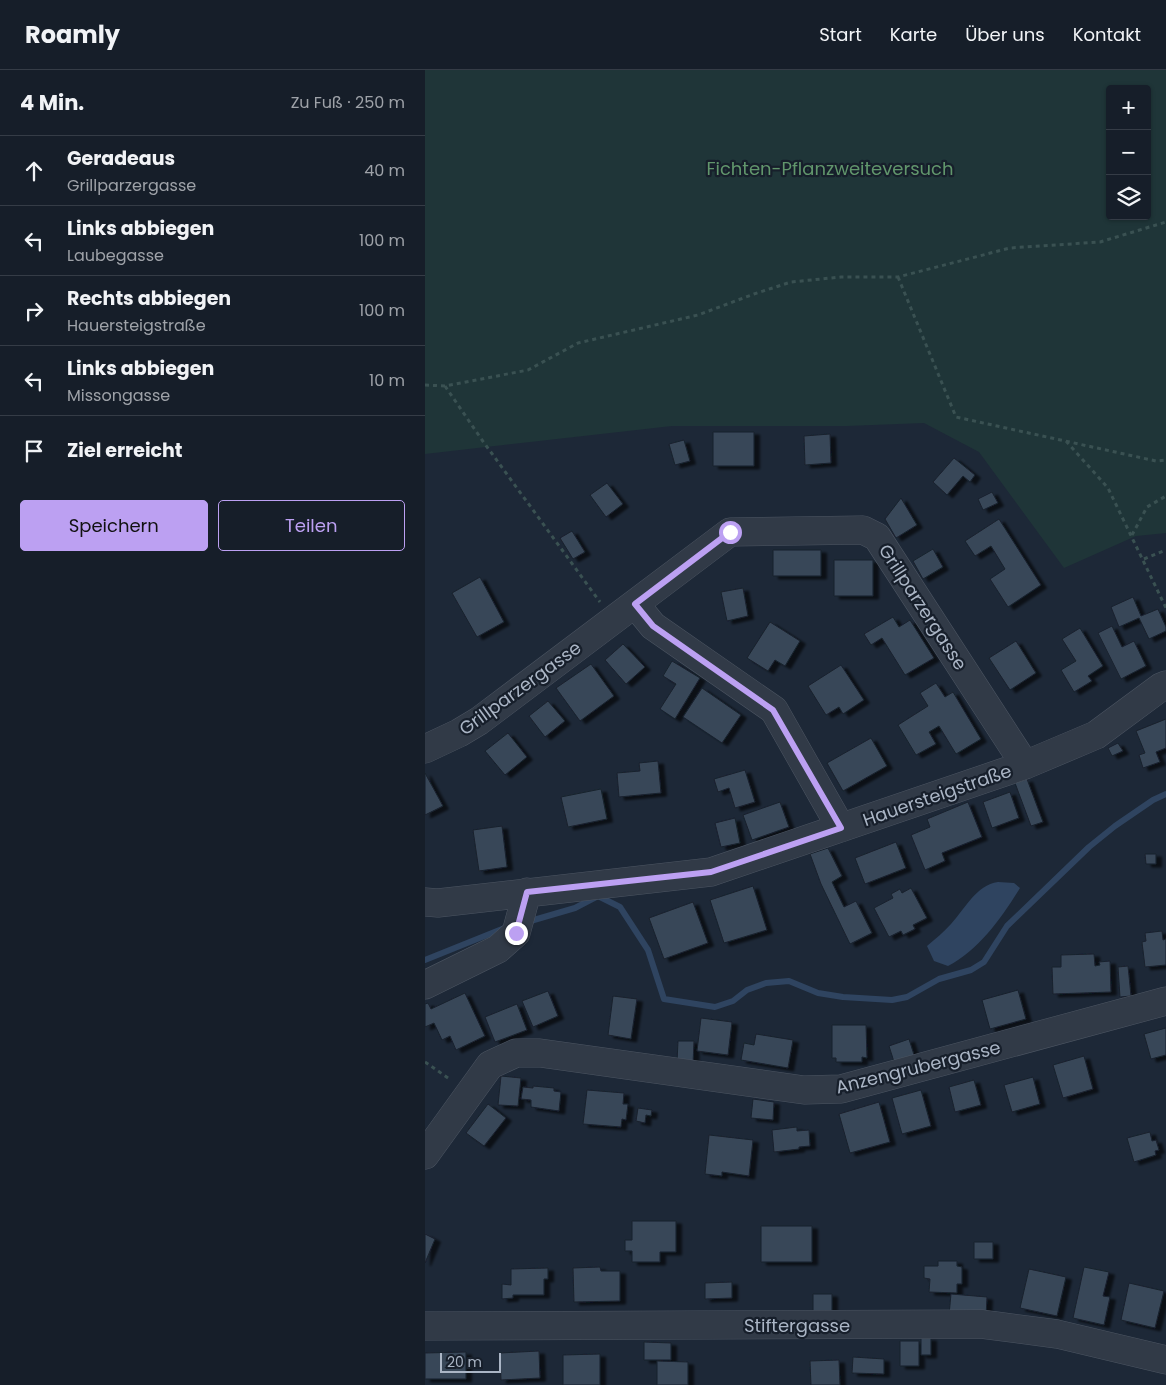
<!DOCTYPE html>
<html lang="de">
<meta charset="utf-8">
<style>
body{margin:0;font-family:Poppins,sans-serif;background:#232b35;color:#f1f3f6}
.controls{position:absolute;right:15px;top:15px;display:grid;overflow:hidden;border-radius:5px;box-shadow:0 1px 4px #0004}
.controls button{width:45px;height:45px;display:grid;place-items:center;padding:0;border:0;border-bottom:1px solid #353c46;background:#161e29;color:#f1f3f6;font:25px sans-serif}
.scale{position:absolute;left:15px;bottom:12px;width:61px;box-sizing:border-box;padding-left:5px;border:2px solid #aab5c5;border-top:0;font-size:14px;line-height:18px;white-space:nowrap;color:#aab5c5;-webkit-text-stroke:4px #171f2b;paint-order:stroke}
.stop{position:absolute;width:15px;height:15px;margin:-11px;border:4px solid #bca0f2;border-radius:50%;background:#fff}
.stop.end{background:#bca0f2;border-color:#fff;box-shadow:0 1px 5px #0008}
.list{margin:0;padding:0;list-style:none}
h2{display:flex;justify-content:space-between;align-items:center;height:65px;margin:0;padding:0 20px;font-size:21px}
h2 small{font-size:16px;font-weight:400;color:#9ea2a8}
.list li{display:grid;grid-template-columns:32px 1fr auto;gap:15px;align-items:center;box-sizing:border-box;height:70px;padding:0 20px;border-top:1px solid #353c46}
.list b{display:block;font-size:19px;white-space:nowrap}
.list p{margin:0;font-size:16px;white-space:nowrap;color:#9ea2a8}
.list em{font-size:16px;font-style:normal;color:#9ea2a8}
.actions{display:flex;gap:10px;padding:15px 20px}
.actions a{flex:1;padding:11px 0;border:1px solid #bca0f2;border-radius:5px;text-align:center;font-size:18px;color:#bca0f2}
.actions .main{background:#bca0f2;color:#111}
.icon{flex:none;width:28px;height:28px;fill:none;stroke:currentColor;stroke-width:2;stroke-linecap:round;stroke-linejoin:round}
.map{position:relative;flex:none;width:741px;height:1315px;overflow:hidden}
header{display:flex;align-items:center;gap:30px;box-sizing:border-box;height:70px;padding:0 25px;background:#161e29;border-bottom:1px solid #353c46}
header strong{font-size:24px}
nav{display:flex;gap:28px;margin-inline-start:auto;font-size:18px}
main{display:flex}
aside{flex:1;background:#161e29}
.map>svg:first-child{display:block}
.green{fill:#1f3538;fill-rule:evenodd}
.water{fill:#2f4460}
.lines{fill:none;stroke-linecap:round;stroke-linejoin:round}
.stream{stroke:#2f4460;stroke-width:6}
.building{fill:#394758;stroke:#19212d;filter:url(#shadow)}
.minor-casing{stroke:#4c5562;stroke-width:29}
.path{stroke:#3a5152;stroke-width:3;stroke-dasharray:4 4;stroke-linecap:butt}
.minor{stroke:#313a47;stroke-width:28}
.route{stroke:#bca0f2;stroke-width:6}
.labels{text-anchor:middle;dominant-baseline:central;stroke-width:4.5;stroke-linejoin:round;paint-order:stroke}
.park-label{font-size:18px;fill:#61966c;stroke:#171f2b}
.street-label{font-size:18px;fill:#aab5c5;stroke:#171f2b}
</style>
<header>
<strong>Roamly</strong>
<nav><a>Start</a><a>Karte</a><a>Über uns</a><a>Kontakt</a></nav>
</header>
<main>
<aside>
<h2>4 Min.<small>Zu Fuß · 250 m</small></h2>
<ul class="list">
<li><svg class="icon" aria-label="ahead" viewBox="0 0 24 24"><path d="M12 20V5M6 11l6-6 6 6"/></svg><div><b>Geradeaus</b><p>Grillparzergasse</p></div><em>40 m</em></li>
<li><svg class="icon" aria-label="left" viewBox="0 0 24 24"><path d="M17 20v-9H6M10 6l-5 5 5 5"/></svg><div><b>Links abbiegen</b><p>Laubegasse</p></div><em>100 m</em></li>
<li><svg class="icon" aria-label="right" viewBox="0 0 24 24"><path d="M7 20v-9h11M14 6l5 5-5 5"/></svg><div><b>Rechts abbiegen</b><p>Hauersteigstraße</p></div><em>100 m</em></li>
<li><svg class="icon" aria-label="left" viewBox="0 0 24 24"><path d="M17 20v-9H6M10 6l-5 5 5 5"/></svg><div><b>Links abbiegen</b><p>Missongasse</p></div><em>10 m</em></li>
<li><svg class="icon" aria-label="arrive" viewBox="0 0 24 24"><path d="M6 21V4h12l-3 4 3 4H6"/></svg><div><b>Ziel erreicht</b></div></li>
</ul>
<div class="actions"><a class="main">Speichern</a><a>Teilen</a></div>
</aside>
<div class="map">
<svg width="741" height="1315" viewBox="0 0 741 1315">
<defs>
<filter id="shadow"><feDropShadow dx="5.5" dy="3" stdDeviation="1" flood-color="#0009"/></filter>
</defs>
<rect width="100%" height="100%" fill="#1d2837"/>
<path class="green" d="M0 0H741V463L711 466 639 498 554 382 499 353 422 356H247L0 384ZM685 19H722V146H685Z"/>
<path class="water" d="M573 812 589 813 595 818C577 847 554 880 523 896L509 891 502 876C510 869 519 862 526 854 540 839 551 815 573 812Z"/>
<g class="lines">
<path class="stream" d="M102 852 150 838 173 826 195 837 223 880 239 929 290 937 308 931 322 920 341 913 364 911 393 923 418 927 467 930 482 927 514 909 546 900 559 892 582 856 664 777 690 756 728 730 741 724
M0 890 82 857"/>
</g>
<path class="building" d="M288 362H329V396H288Z
M405 364 406 393 380 395 379 366Z
M259 370 265 391 250 395 244 374Z
M529 388 550 405 545 412 538 406 522 425 508 412Z
M182 413 198 434 181 447 165 425Z
M567 422 573 433 558 440 553 429Z
M476 428 492 455 471 468 460 449Z
M574 449 616 515 583 537 565 509 580 499 566 476 550 486 540 471Z
M147 461 160 482 148 489 135 468Z
M508 479 518 497 498 509 488 491Z
M348 480H396V506H348Z
M409 490H448V526H409Z
M55 507 79 552 52 567 27 523Z
M318 518 323 546 302 551 296 522Z
M708 527 716 546 733 539 741 557V561L724 569 714 548 694 557 686 537Z
M468 547 474 557 485 550 509 588 480 605 457 568 446 575 439 564Z
M345 552 375 571 360 596 350 590 343 601 322 588Z
M687 556 697 577 709 571 721 596 696 609 673 563Z
M655 558 678 596 663 606 667 611 649 622 636 600 651 591 637 569Z
M591 571 611 603 585 620 564 588Z
M198 574 220 597 201 614 180 590Z
M247 591 275 608 250 649 235 639 251 614 238 606Z
M166 594 189 626 155 651 131 618Z
M416 595 439 630 418 644 414 637 401 645 383 616Z
M511 613 520 627 528 622 556 669 531 684 514 656 504 662 511 674 491 685 473 655 503 636 495 623Z
M277 618 316 645 297 673 258 647Z
M123 631 140 651 120 667 104 646Z
M741 649V678L731 682 735 692 718 698 714 685 720 683 711 661Z
M83 663 102 687 80 705 60 681Z
M446 668 462 696 418 721 402 693Z
M693 673 698 681 687 686 683 678Z
M233 691 236 723 194 727 192 703 215 701 214 693Z
M320 700 330 732 310 738 304 718 293 722 289 709Z
M0 703 18 736 0 745Z
M602 709 618 752 606 756 590 713Z
M176 719 182 749 143 757 136 727Z
M585 722 594 748 567 758 558 732Z
M355 732 364 757 327 770 318 745Z
M543 732 557 767 517 783 520 791 500 800 486 765 505 757 502 749Z
M310 748 315 773 296 777 290 753Z
M77 756 82 797 54 801 48 760Z
M471 772 481 798 440 814 430 788Z
M403 778 417 806 407 812 419 837 431 831 447 863 425 874 396 814 385 784Z
M720 784H731V794H721Z
M328 816 342 860 299 873 285 830Z
M486 818 502 848 488 855 490 859 478 865 476 861 464 867 449 838 468 828 466 824 475 819 477 823Z
M268 832 283 873 239 889 224 848Z
M737 861 738 870 741 869V895L720 897 717 872 721 871 720 863Z
M669 884 670 896 675 895 674 892 685 891 686 922 628 924 627 897H636V885Z
M703 896 706 926 695 927 693 897Z
M593 920 601 949 565 959 557 930Z
M123 921 133 946 108 957 97 931Z
M40 923 60 966 31 980 25 966 17 970 9 953 0 957V934L3 933 6 939Z
M188 926 212 929 206 969 183 965Z
M92 934 102 960 70 972 60 947Z
M276 948 307 952 303 985 272 981Z
M407 955H441L442 988 437 987V992H411V988H407Z
M741 958V985L726 989 719 964Z
M331 964 368 970 363 998 316 990 319 973 329 975Z
M484 969 490 988 470 995 464 976Z
M253 971H269L268 994 252 993Z
M659 986 668 1019 638 1028 628 995Z
M76 1006 96 1008 93 1036 73 1035Z
M608 1007 615 1034 587 1042 579 1015Z
M549 1010 556 1035 530 1042 524 1017Z
M108 1016 129 1018V1021L136 1022 134 1041 106 1037V1030L96 1029 98 1017 108 1018Z
M162 1020 199 1023 198 1034H203L201 1050 197 1049 196 1057 158 1054Z
M496 1020 506 1056 477 1064 467 1028Z
M328 1029 349 1032 348 1050 326 1048Z
M454 1032 465 1072 425 1083 414 1044Z
M63 1034 81 1048 59 1076 41 1063Z
M213 1038 227 1040 226 1046 221 1045 220 1053 211 1051Z
M372 1057V1061L384 1060 385 1076 374 1077V1079L349 1082 347 1060Z
M725 1062 727 1071 731 1070 734 1080 730 1081 731 1085 709 1092 702 1068Z
M284 1065 328 1070 324 1106 297 1102V1106L280 1104Z
M207 1151H251V1182H235V1192H207V1181H200V1170H207Z
M336 1156H387V1192H336Z
M0 1164 10 1169 0 1193Z
M549 1172H568V1189H549Z
M513 1191H532V1196L537 1197V1214H532V1223L504 1222 505 1209 499 1208V1196H513Z
M175 1197 176 1201H195V1231L149 1232 148 1198Z
M659 1197 684 1202 678 1226 685 1227 679 1255 648 1248Z
M123 1198V1209H119V1225H88V1228L77 1229V1214L86 1215V1199Z
M604 1199 641 1207 632 1246 595 1238Z
M307 1212V1228L280 1229V1213Z
M704 1213 739 1221 730 1258 696 1250Z
M388 1224H407V1242H388Z
M526 1224 562 1227 561 1247 524 1245Z
M496 1268H506V1285H496Z
M475 1271H494V1296H475Z
M219 1272 246 1273V1290H219Z
M114 1281 115 1308 76 1310 75 1283Z
M41 1282V1309H0V1283Z
M175 1284V1315H138V1285Z
M428 1287 459 1289V1304L427 1303Z
M414 1290 415 1315H386L385 1291Z
M232 1291 263 1292V1315H232Z"/>
<g class="lines">
<g class="minor-casing">
<path id="minor" d="M210 534 228 556 349 640 416 758
M0 679 34 663 54 651 305 462 438 460 452 467 600 695
M0 832 13 833 286 802 600 695 671 665 736 617 741 615
M0 915 73 879 91 863 102 822
M0 1085 65 995 91 983H115L379 1020 416 1019 741 931
M0 1256 556 1254 632 1264 741 1290"/>
</g>
<path class="path" d="M473 207 531 347 731 391 741 390
M0 315 20 316 103 300 153 273 273 245 329 224 366 212 416 207H473L585 178 675 172 741 152
M20 316 57 370 175 532
M641 371 683 418 741 538
M707 465 722 437 741 426
M719 489 741 480
M0 992 26 1010"/>
<use href="#minor" class="minor"/>
</g>
<g class="lines">
<path class="route" d="M91 863 102 822 286 802 416 758 348 640 228 556 210 534 305 462"/>
</g>
<g class="labels">
<g class="park-label">
<text x="405" y="98">Fichten-Pflanzweiteversuch</text>
</g>
<g class="street-label">
<text transform="translate(498 537) rotate(57)">Grillparzergasse</text>
<text transform="translate(95 618) rotate(-36)">Grillparzergasse</text>
<text transform="translate(512 725) rotate(-19)">Hauersteigstraße</text>
<text transform="translate(493 997) rotate(-14)">Anzengrubergasse</text>
<text x="372" y="1255">Stiftergasse</text>
</g>
</g>
</svg>
<div class="controls">
<button>+</button>
<button>−</button>
<button><svg class="icon" aria-label="layers" viewBox="0 0 24 24"><path d="M12 4l9 5-9 5-9-5zM3 14l9 5 9-5"/></svg></button>
</div>
<div class="scale">20 m</div>
<div class="stop" style="left:305px;top:462px"></div>
<div class="stop end" style="left:91px;top:863px"></div>
</div>
</main>
